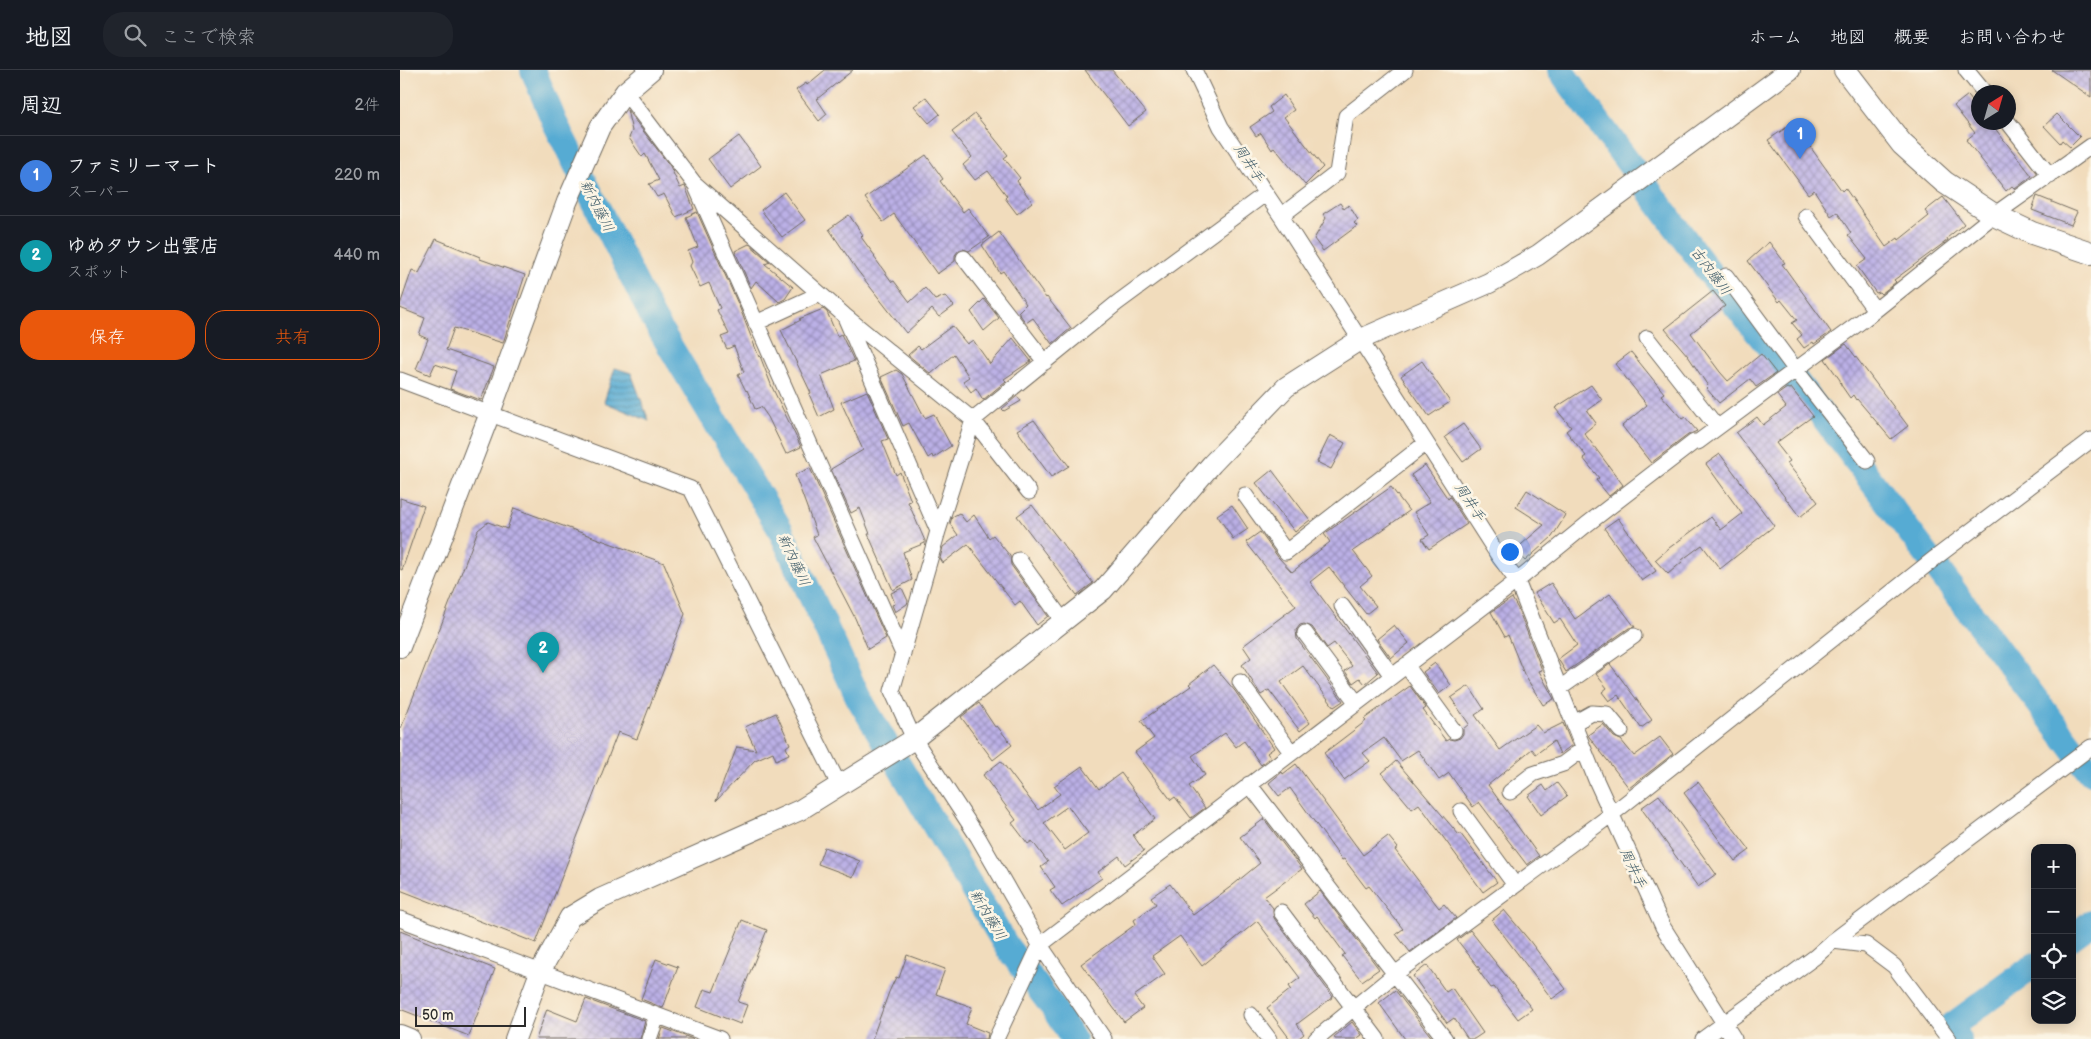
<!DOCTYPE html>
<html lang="ja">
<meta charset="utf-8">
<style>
body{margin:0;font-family:"Balsamiq Sans","Klee One",sans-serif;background:#20242c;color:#f1f3f6}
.controls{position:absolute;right:15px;bottom:15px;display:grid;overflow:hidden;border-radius:10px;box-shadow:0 2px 12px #0003}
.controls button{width:45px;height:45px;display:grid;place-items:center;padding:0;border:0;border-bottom:1px solid #363941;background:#171b24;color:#f1f3f6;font:25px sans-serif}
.compass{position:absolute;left:1571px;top:15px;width:45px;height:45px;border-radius:50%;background:#171b24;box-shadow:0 2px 12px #0003;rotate:37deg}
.scale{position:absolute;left:15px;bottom:12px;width:111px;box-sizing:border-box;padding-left:5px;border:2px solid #2b2b2b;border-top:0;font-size:14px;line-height:18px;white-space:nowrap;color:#2b2b2b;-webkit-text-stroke:4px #fcf5e5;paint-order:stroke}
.you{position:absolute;left:1109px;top:481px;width:18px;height:18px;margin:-12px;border:4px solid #fff;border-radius:50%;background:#1a73e8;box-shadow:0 0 0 8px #1a73e833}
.badge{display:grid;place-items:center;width:32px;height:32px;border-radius:50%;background:#ea580c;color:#fff;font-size:16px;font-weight:700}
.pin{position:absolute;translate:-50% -41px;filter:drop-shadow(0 1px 2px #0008)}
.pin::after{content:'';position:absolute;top:26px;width:18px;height:15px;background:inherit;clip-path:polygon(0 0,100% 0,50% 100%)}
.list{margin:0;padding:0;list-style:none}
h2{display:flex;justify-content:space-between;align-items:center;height:65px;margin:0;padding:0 20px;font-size:21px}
h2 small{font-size:16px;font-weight:400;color:#9ea1a6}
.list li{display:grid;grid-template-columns:32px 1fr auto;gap:15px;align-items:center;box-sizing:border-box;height:80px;padding:0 20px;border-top:1px solid #363941}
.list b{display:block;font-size:19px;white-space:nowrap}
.list p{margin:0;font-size:16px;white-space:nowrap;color:#9ea1a6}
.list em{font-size:16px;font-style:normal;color:#9ea1a6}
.actions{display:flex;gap:10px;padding:15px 20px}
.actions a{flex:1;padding:11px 0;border:1px solid #ea580c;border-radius:20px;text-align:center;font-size:18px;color:#ea580c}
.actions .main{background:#ea580c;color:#fff}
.icon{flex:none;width:28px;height:28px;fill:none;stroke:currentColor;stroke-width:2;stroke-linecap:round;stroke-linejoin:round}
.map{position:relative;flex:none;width:1691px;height:969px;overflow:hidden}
header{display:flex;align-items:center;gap:30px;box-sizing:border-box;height:70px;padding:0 25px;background:#171b24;border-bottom:1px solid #363941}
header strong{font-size:24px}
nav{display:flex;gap:28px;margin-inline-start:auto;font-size:18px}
.search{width:350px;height:45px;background:#20242c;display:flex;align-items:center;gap:12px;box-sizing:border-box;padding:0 18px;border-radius:20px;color:#9ea1a6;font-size:19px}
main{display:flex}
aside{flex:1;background:#171b24}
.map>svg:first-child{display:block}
.water{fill:url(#water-rules);stroke:#416b7f}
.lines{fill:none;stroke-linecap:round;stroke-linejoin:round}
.river{stroke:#57abd3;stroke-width:26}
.building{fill:url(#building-cross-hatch);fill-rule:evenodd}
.minor-casing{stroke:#70695e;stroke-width:17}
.tertiary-casing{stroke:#70695e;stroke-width:22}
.secondary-casing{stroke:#70695e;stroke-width:24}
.minor{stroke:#fff;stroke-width:15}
.tertiary{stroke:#fff;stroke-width:20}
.secondary{stroke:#fff;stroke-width:22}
.labels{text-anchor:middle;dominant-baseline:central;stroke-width:5;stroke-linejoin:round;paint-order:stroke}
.water-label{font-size:14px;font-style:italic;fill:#3a5866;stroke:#fcf5e5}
</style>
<header>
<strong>地図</strong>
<div class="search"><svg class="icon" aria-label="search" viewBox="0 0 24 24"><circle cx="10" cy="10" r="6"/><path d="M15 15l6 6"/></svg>ここで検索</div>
<nav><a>ホーム</a><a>地図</a><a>概要</a><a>お問い合わせ</a></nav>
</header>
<main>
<aside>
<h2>周辺<small>2件</small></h2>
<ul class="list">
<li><span class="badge" style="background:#3f7fe0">1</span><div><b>ファミリーマート</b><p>スーパー</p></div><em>220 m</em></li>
<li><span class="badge" style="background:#0f9aa8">2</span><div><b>ゆめタウン出雲店</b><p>スポット</p></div><em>440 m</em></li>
</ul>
<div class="actions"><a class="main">保存</a><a>共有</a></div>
</aside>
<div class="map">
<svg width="1691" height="969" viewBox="0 0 1691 969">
<defs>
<pattern id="water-rules" width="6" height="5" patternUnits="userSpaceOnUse" patternTransform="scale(1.25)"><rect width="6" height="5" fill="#57abd3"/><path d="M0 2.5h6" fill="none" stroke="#488bab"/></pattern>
<pattern id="building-cross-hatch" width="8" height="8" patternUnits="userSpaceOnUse" patternTransform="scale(1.25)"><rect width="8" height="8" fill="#bbb0e6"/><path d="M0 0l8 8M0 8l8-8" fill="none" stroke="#988fbb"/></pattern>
</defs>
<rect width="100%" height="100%" fill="#fcf5e5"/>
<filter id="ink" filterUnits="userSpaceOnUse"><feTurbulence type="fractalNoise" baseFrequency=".02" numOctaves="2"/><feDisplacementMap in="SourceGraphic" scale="10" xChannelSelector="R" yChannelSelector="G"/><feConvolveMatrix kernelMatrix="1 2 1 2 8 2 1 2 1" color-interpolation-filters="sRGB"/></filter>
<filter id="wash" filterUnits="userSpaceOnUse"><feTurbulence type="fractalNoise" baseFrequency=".0096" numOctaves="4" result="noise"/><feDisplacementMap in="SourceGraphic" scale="20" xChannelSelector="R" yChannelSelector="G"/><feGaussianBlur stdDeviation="1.12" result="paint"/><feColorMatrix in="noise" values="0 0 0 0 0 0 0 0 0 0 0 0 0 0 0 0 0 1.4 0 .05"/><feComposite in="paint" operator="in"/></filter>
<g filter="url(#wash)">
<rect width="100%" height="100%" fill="#f1dcbc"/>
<path class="water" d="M215 298 231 303 249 351 204 332Z"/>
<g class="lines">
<path class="river" d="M133 0 154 51 253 248 380 459 458 627 607 877 652 936 673 969
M1160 0 1309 202 1390 303 1691 703
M1672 867 1691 853
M1559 969 1550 957 1635 895"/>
</g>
<g id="blocks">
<path class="building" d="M425 0H453L417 29 427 44 419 51 396 20 406 13 407 15Z
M685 0H712L746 42 728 56Z
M1652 0H1691V27Z
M884 25 894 40 884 47 923 97 905 115 874 77 872 80 861 63 856 66 850 57 872 42 869 37Z
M1568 25 1578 37V52H1590L1632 106 1615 119 1612 116 1606 121 1566 70 1575 63 1554 36Z
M526 27 540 44 529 53 514 36Z
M227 40 270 96 280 118 285 116 294 139 276 147 264 124 257 127 249 114 259 110 245 84 242 87 229 68 232 61Z
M575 44 608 85 604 88 620 108 617 111 632 132 617 144 605 128 607 126 588 101 575 110 563 95 572 87 552 62Z
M1657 44 1680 67 1670 77 1662 70 1660 73 1644 56Z
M1393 53 1442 121 1445 118 1486 177 1498 168 1499 170 1529 146 1525 141 1543 127 1564 154 1547 168 1548 170 1494 210 1496 212 1481 224 1479 222 1476 223 1457 196 1467 189 1448 165 1451 163 1437 142 1431 146 1414 120 1408 124 1368 70Z
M339 66 361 96 330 119 308 89Z
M526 85 543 109 540 111 563 142 568 138 589 167 569 181 563 179 559 180 555 185V191L537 204 494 144 483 152 465 128Z
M384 122 405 150 382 167 361 140Z
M1637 126 1677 142 1671 155 1632 140Z
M940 133 944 139 949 135 958 150 954 153 957 156 923 181 914 169 926 148 923 144Z
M297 142 339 236 359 287 360 286 372 317 401 377 386 384 368 347 361 337 355 339 347 320 346 321 338 305 344 302 334 276 327 279 321 267 329 264 317 240 320 238 309 213 300 217 290 196 292 192 288 181 298 177 286 147Z
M449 145 463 165 461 167 475 186 474 187 492 212 494 211 510 232 525 218 535 230 545 226 554 236 539 247 532 239 506 263 457 200 429 159Z
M599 162 646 228 647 227 671 258 652 274 633 248 626 253 618 242 626 234 603 201 600 203 582 175Z
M36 169 80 187V189L125 205 103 273 54 258 46 280 94 297 81 330 50 319 56 301 35 294 30 305 16 299 28 269 19 265 25 248 0 238V235L12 200 19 203Z
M1369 172 1385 193 1382 194 1431 262 1414 274 1413 272 1404 278 1397 269 1402 265 1392 253 1397 250 1381 230 1379 232 1348 191Z
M349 174 370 192 365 194 393 217 385 229 379 232 356 211 351 218 335 181Z
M1313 221 1325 236 1291 263 1320 302 1328 311 1361 284 1376 303 1356 317 1350 309 1319 333 1306 318 1308 316 1288 286 1265 259Z
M584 229 599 248 584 261 571 242Z
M423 239 427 242 437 266 441 264 454 291 421 305 434 339 419 347 409 324 411 323 381 260 401 250 399 249Z
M552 256 567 274 573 270 590 294 613 268 631 291 604 309 606 311 583 330 576 318 571 322 563 311 569 307 554 284 531 304 508 285 518 276 521 279Z
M1446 274 1508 356 1491 369 1457 329 1456 330 1453 325 1450 328 1441 315 1440 310 1425 289Z
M1231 282 1264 323 1261 325 1282 349 1285 347 1297 361 1288 365 1251 393 1222 356 1247 335 1215 294Z
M1022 291 1050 332 1029 346 1001 306Z
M496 300 502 304 525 348 534 344 551 376 533 388 532 385 528 388 509 353 503 356 481 307Z
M1191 315 1202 330 1187 341 1196 353 1184 363 1223 415 1209 426 1196 410 1199 408 1183 388 1186 386 1166 361 1171 357 1155 338Z
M1387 318 1389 319 1391 318 1413 346 1376 373 1390 391 1387 393 1418 432 1400 447 1336 363 1357 347 1363 355 1386 337 1377 325Z
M467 321 488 369 482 371 496 405 500 402 511 431 508 432 525 471V473L503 482 512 510 493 520 468 464H470L460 438 451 443 431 399 463 380 441 332Z
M617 326 621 331 604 341 602 339Z
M634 350 669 396 651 407 617 360Z
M1063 354 1081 379 1063 392 1045 367Z
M930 365 945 373 931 399 917 392Z
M1320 384 1374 456 1320 499 1302 475 1282 490 1283 491 1268 504 1255 490 1269 478 1311 447 1321 460 1342 444 1306 394Z
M1025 395 1048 429 1050 427 1067 454 1029 479 1022 469 1029 465 1014 442 1030 432 1011 405Z
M410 398 486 568 468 579 455 548 413 467 417 465 395 405Z
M872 400 910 450 895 462 856 413Z
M991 417 1009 441 953 481 972 506 960 516 976 536 966 544 929 497 910 512 978 603 965 614 960 608 953 613 945 601 952 596 934 573 927 578 912 557 904 554 900 555 896 560 897 569 943 631 934 637 903 596 881 612 910 653 900 661 869 620 861 625 842 595 851 588 843 576 896 536 846 472 860 462 878 487 892 502 930 472 924 464Z
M1127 420 1166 445 1152 467 1125 491 1115 480 1144 455 1116 437Z
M0 428 24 436 2 500 0 499Z
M632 435 693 513 677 525 617 446Z
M832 435 848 459 833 469 817 445Z
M114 438 264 493 285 544 237 669 218 662 136 873 0 820V661L78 460 88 452 107 459Z
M559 443 566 452 574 445 589 468 593 465 610 486 611 495 648 546 637 555 620 531 615 535 568 474 543 493 540 488 543 477 558 465 550 454 552 447Z
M1218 448 1256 501 1242 511 1204 458Z
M1151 513 1175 549 1210 524 1235 557 1229 558 1166 602 1158 589 1177 575 1160 549 1154 553 1135 523Z
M502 518 508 531 507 534 495 542 492 535 495 534 491 523Z
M1112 528 1118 539 1142 600 1139 601 1154 629 1143 635 1124 604 1108 565 1105 567 1091 542Z
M994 555 1009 573 991 588 977 569Z
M1035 593 1051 615 1039 624 1023 602Z
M1210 594 1252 650 1241 658 1218 625 1209 631 1202 622 1207 618 1196 604Z
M813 595 835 621 874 678 867 683 870 687 861 695 844 671 836 677 825 663 792 686 805 705 789 716 805 738 791 748 775 727 771 730 735 682 754 668 741 651 791 616 789 614Z
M1010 616 1026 638 1023 640 1046 671 1049 669 1054 670 1060 668 1063 664V659L1069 654 1051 628 1069 616 1084 639 1075 645 1100 680 1136 655 1143 663 1163 653 1172 675 1160 684 1154 671 1136 684 1132 679 1088 715 1139 786 1127 795 1079 732 1073 737 1049 703 1039 710 1018 680 1001 691 984 668 963 683 970 691 944 710 924 683 966 651 964 649Z
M579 633 595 657 597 656 612 675 593 690 561 647Z
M376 643 390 674 386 677 389 684 376 690 373 682 355 690 316 731 337 677 356 680 345 657Z
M1203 654 1214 667 1221 670 1234 686 1260 667 1273 684 1229 718 1190 668 1188 665Z
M601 691 638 740 660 724 654 716 682 696 699 719 721 703 755 749 733 765 744 781 725 795 719 786 698 802 702 808 662 836 650 820 655 817 641 797 648 792 632 771 628 774 612 753 616 750 583 705ZM668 736 688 763 665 780 644 753Z
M996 691 1059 765 1060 763 1097 812 1083 822 1019 734 1012 739 982 703Z
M896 694 963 785 988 766 998 778 995 780 1039 838 1044 834 1056 848 1010 882 996 864 1003 859 969 816 966 818 944 789 942 790 890 718 879 726 869 713 882 702 883 704Z
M1298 712 1350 780 1335 791 1284 723Z
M1157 713 1167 726 1141 745 1128 726 1143 715 1147 721Z
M1259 725 1316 804 1298 817 1241 738Z
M864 749 902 799 864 827 873 838 874 848 933 927 897 954 904 964 898 969H890L867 938 891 919 889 916 900 908 857 851 802 896 780 866 752 886 765 904 734 926 743 938 724 952 681 894 736 854 734 850 756 834 751 827 770 814 793 845 833 815 860 793 840 767Z
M424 777 460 791 453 807 418 794Z
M920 821 979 899 962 911 942 886 945 884 917 846 915 848 904 834Z
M1104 840 1129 870 1166 919 1152 929 1092 850Z
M342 850 367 860 338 932 347 935 340 954 297 937 304 919 313 922Z
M1070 860 1132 939 1118 949 1094 917 1091 918 1078 900 1080 899 1057 870Z
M0 861 95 899 69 966 0 939Z
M507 885 545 899 536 924 572 937 566 954 588 963 587 969H472L489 922 496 907 499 908Z
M256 889 278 897 263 938 241 929Z
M1027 895 1046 922 1052 918 1083 963 1074 969H1068L1054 948 1047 953 1013 906Z
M995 920 1018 950 1033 969H1005L979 933Z
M186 929 245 951 240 969H136L147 939 177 951Z
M952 952 962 965 956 969H935L934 967Z
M263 958 293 969H259Z"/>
</g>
</g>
<g filter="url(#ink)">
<use href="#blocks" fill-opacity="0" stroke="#70695e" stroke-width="1"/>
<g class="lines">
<g class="minor-casing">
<path id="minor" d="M794 0 821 57 881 146 937 103 946 46 1005 0
M1566 0 1584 22
M225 22 294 113 444 245 573 350 629 422
M1608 52 1650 106
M297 119 503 584
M881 146 1098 485 1117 511 1196 710 1263 857 1334 969
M1406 146 1475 240
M564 188 645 292
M1326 206 1395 299 1467 391
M445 247 538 461
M356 253 419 224
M1247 268 1317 357
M0 310 291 419 439 715
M845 425 886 482 1026 373
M619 490 663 551
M942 536 992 606
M905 563 956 632
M1006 595 1054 661
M840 612 891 682
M1160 618 1234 566
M1174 653 1192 643 1207 644 1221 661
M849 714 1045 969
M1110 722 1133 704 1163 694 1183 679
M1061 741 1115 815
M881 842 977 969
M0 849 320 969
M1433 871 1466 875 1494 896 1549 969
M851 945 869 969
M249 969 257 946
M596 969 640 875 1117 511 1186 455 1294 372H1298L1463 250 1594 145 1691 76
M704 969 640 875 578 767 514 669 492 621 538 461 573 350 717 233 865 124
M916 969 995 904 1212 744 1535 488 1691 370
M1303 969 1415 887 1433 871 1691 677"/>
</g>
<g class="tertiary-casing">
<path id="tertiary" d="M0 577 90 343 167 132 200 57 225 22 251 0
M0 965 10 969
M115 969 140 902 170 847 200 829 400 740 514 669 703 520 812 394 886 317 961 269 1089 213 1138 185 1390 0"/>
</g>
<g class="secondary-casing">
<path id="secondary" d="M1445 0 1502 74 1544 112 1594 145 1632 163 1691 183"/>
</g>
<use href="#minor" class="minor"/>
<use href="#tertiary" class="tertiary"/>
<use href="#secondary" class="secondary"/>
</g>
</g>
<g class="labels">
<g class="water-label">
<text transform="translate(849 93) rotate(57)">周井手</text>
<text transform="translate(197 136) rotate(63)">新内藤川</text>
<text transform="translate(1311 201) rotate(53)">古内藤川</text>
<text transform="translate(1070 432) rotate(57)">周井手</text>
<text transform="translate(394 490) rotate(65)">新内藤川</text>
<text transform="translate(1233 798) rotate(65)">周井手</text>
<text transform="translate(588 845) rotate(59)">新内藤川</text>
</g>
</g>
</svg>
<div class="controls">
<button>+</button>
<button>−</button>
<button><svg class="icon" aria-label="locate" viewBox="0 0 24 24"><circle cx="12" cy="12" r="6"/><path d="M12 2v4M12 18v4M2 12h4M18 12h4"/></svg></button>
<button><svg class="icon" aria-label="layers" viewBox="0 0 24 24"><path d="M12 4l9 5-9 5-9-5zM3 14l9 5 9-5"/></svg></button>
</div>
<svg class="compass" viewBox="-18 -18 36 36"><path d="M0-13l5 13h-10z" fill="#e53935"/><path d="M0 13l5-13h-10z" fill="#9ea1a6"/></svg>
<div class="scale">50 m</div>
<div class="you"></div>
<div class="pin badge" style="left:1400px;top:89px;background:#3f7fe0">1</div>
<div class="pin badge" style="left:143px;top:603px;background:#0f9aa8">2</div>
</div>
</main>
